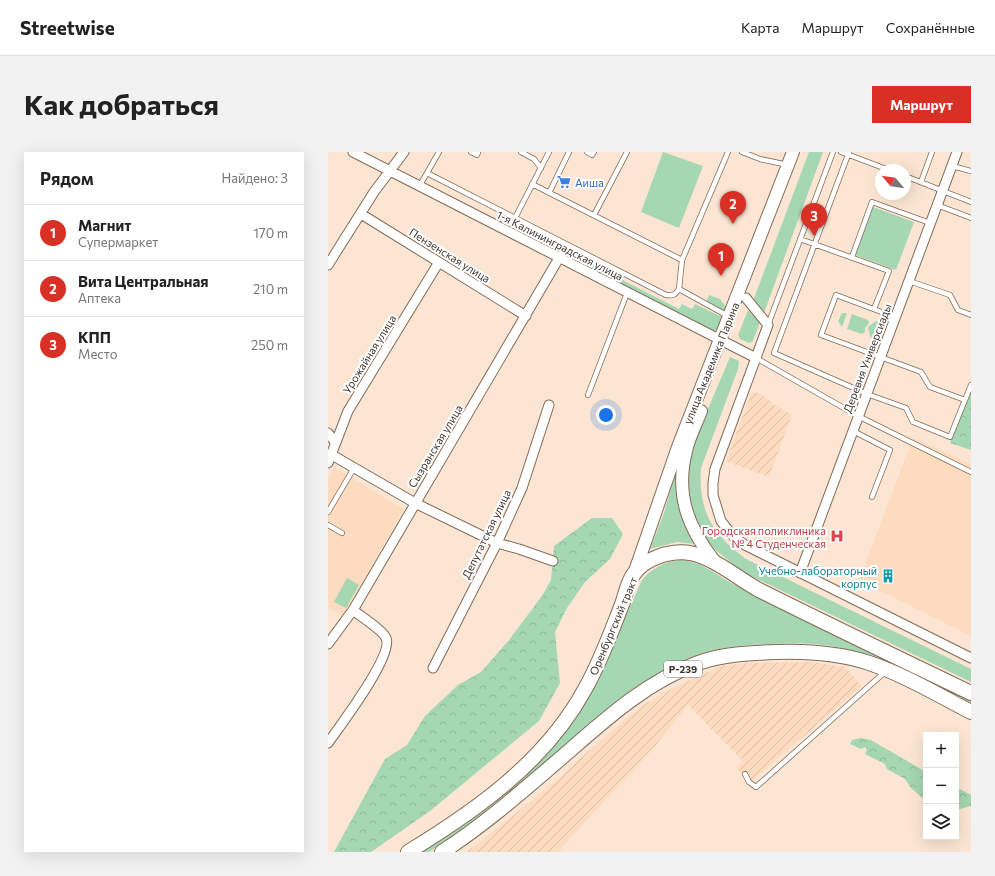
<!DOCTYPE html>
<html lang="ru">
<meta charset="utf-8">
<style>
body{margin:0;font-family:Commissioner,sans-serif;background:#f2f2f2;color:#222}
.controls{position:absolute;right:12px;bottom:12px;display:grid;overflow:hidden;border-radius:0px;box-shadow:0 4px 16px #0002}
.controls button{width:36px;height:36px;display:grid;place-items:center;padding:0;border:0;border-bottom:1px solid #e0e0e0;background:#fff;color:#222;font:20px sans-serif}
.compass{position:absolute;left:547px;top:12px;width:36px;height:36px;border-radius:50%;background:#fff;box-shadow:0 4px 16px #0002;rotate:299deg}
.you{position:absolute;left:278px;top:263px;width:14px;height:14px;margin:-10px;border:3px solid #fff;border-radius:50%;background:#1a73e8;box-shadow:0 0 0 6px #1a73e833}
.badge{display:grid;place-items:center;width:26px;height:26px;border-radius:50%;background:#d93025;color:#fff;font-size:13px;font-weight:700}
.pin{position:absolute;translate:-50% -33px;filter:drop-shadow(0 1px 2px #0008)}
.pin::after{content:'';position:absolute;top:21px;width:14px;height:12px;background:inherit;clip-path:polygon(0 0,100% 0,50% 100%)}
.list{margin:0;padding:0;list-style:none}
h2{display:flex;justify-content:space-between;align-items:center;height:52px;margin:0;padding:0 16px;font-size:17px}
h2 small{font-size:13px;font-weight:400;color:#767676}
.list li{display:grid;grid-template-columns:26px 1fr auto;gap:12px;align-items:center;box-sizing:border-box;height:56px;padding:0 16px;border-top:1px solid #e0e0e0}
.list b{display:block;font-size:15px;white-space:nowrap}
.list p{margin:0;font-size:13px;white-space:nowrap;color:#767676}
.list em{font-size:13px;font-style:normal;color:#767676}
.icon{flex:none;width:22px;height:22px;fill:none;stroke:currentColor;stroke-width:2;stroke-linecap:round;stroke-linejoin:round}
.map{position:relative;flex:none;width:643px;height:700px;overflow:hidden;border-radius:0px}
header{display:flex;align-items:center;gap:24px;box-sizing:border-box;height:56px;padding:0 20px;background:#fff;border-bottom:1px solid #e0e0e0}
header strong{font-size:19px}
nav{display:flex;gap:22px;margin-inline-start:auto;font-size:14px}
.intro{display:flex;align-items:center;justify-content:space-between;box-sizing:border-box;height:96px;padding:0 24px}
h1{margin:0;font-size:28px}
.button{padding:10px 18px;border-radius:0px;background:#d93025;color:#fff;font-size:14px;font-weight:700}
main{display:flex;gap:24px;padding:0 24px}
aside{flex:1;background:#fff;border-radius:0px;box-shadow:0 4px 16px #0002}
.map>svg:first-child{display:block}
.built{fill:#fddbbf}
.industrial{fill:url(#industrial-furrows)}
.green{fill:#a5d7b2}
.forest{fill:url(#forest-crowns)}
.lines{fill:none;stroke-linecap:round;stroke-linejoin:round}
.lane-casing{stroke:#826a56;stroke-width:6}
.street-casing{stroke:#826a56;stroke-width:11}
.secondary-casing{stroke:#826a56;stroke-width:14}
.primary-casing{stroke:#826a56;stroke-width:16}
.lane{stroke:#fff;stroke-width:4.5}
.street{stroke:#fff;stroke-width:9}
.secondary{stroke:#fff;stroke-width:12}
.primary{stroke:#fff;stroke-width:14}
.labels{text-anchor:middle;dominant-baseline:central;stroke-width:4;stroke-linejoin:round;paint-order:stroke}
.shield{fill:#fff;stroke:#79716b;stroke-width:1}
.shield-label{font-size:10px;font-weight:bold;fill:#3f342b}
.shop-label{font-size:11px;fill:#366cbe;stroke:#fff;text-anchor:start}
.street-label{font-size:11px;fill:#3f342b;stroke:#fff}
.health-label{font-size:11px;fill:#be3a42;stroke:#fff;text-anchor:end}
.culture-label{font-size:11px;fill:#0d838f;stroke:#fff;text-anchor:end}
</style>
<header>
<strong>Streetwise</strong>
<nav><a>Карта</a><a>Маршрут</a><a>Сохранённые</a></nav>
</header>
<div class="intro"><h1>Как добраться</h1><a class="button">Маршрут</a></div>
<main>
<aside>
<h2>Рядом<small>Найдено: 3</small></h2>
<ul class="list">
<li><span class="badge">1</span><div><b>Магнит</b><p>Супермаркет</p></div><em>170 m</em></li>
<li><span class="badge">2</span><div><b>Вита Центральная</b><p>Аптека</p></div><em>210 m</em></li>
<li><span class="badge">3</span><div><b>КПП</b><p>Место</p></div><em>250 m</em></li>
</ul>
</aside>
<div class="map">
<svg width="643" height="700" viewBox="0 0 643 700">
<defs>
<pattern id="industrial-furrows" width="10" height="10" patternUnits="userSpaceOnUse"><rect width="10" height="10" fill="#fddbbf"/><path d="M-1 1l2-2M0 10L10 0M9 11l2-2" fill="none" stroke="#dabda4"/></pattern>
<pattern id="forest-crowns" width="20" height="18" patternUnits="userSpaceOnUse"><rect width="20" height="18" fill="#a5d7b2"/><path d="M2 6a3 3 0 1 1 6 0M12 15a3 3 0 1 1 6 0" fill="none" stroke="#8fb999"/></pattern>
</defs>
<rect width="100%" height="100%" fill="#fce6d3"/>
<path class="built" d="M585 286 643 312V484L531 428Z
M6 315 76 357 15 464 0 455V326Z"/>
<path class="industrial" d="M424 239 435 243 448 254 464 263 441 325 398 309Z
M484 510 517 515 534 534 424 629 409 617 414 608 360 553 319 604 278 647 230 700H139L217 638 297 567 318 551 345 536 393 514 418 511Z"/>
<path class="green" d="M335 0 375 14 351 76 313 60Z
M481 0H495L436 161 425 149Z
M545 55 586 70 568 118 527 103Z
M238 99 351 157 354 152 364 157 367 152 394 165 389 178 384 179 236 103Z
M381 143 392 147 398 155 396 160 378 150Z
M420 158 432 170 425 189 421 191 412 187 410 183Z
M514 161H519L514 175 510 169Z
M524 162 540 168 541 171 537 176V180L534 182 519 177Z
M548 169 557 172 550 189 543 186 540 177 541 174Z
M402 205 411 209 410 217 373 316C370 359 384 382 418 407L643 517V530L415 420 385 396 375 383 367 367 361 347 359 320 363 297Z
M349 315 368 392 349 390 322 397 336 361Z
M352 408C372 409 386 421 403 431L643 548V552C610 536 573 514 539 503 508 492 475 490 443 492 418 493 392 495 369 503 321 520 283 553 245 586 198 626 153 667 101 700H92L148 663 234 583 262 543 314 428C324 416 336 410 352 408Z
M19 426 31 433 18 456 6 450Z"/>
<path class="forest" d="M643 237V298L622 291Z
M264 366H284L295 382 282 407 257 430 239 456 227 480 232 531 211 569 102 659 43 700H6L57 607 79 593 97 564 130 533 153 520 181 488 214 444 223 428 226 394Z
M533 586 543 588 598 620V649L582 635 577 627 559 617 557 612 537 602 539 598 537 595 533 597 522 592 524 588Z
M628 635 643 643V654L628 658Z"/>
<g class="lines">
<g class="lane-casing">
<path id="lane" d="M143 0 149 3 150 0
M193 0 206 7 213 16
M259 0 264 3 266 0
M414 0 432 7 460 13
M513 0 561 18
M521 0 446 201 539 242 578 256 585 270 622 285 643 233
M624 14 643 19
M99 21 338 143C345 144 347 143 351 137
M577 24 643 50
M593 30 604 0
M204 32 354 108
M92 33 111 0
M221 41 241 0
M609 53 643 66
M266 63 299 0
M187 66 221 0
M472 87 561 119 546 157
M524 105 544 50 602 71
M231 106 237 92
M581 129 622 143 630 158 643 163
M400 164 351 137 354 108 400 0
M567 165 508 143 493 183 593 220 602 235 637 248
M440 173 505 0
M428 206 530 264 643 320
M260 243 299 141
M525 279 562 298 544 345
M0 360 26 316
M0 373 14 381
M417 622 421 630 428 635 558 519"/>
</g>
<g class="street-casing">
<path id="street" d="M25 0 428 206
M33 62 198 164
M0 113 46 40 76 0
M418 146 440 173 387 317 385 331V343L393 369 404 383 417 393 643 506
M0 281 7 290
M4 303 87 351 169 391 191 397 225 409
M0 311 20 259 111 110
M472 421 629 0
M0 492 25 458 231 106
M105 516 169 391 194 336 221 253
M0 591C12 574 66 503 58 486 55 478 32 464 25 458"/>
</g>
<g class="secondary-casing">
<path id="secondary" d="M373 259C368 272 361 285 358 299 347 343 360 376 387 410
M306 422 350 295 465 0"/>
</g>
<g class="primary-casing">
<path id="primary" d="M80 700C149 658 218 609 257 537 272 511 282 483 293 455 297 445 299 432 305 423 316 406 343 398 362 401 387 406 409 426 431 438 501 473 572 507 643 541
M114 700C159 671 199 635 240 600 280 565 320 529 370 511 395 502 422 501 448 500 480 499 511 501 541 511 577 523 610 543 643 560"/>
</g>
<use href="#lane" class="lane"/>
<use href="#street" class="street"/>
<use href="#secondary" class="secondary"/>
<use href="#primary" class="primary"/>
</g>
<defs>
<g id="supermarket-bare" transform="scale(1.08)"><path d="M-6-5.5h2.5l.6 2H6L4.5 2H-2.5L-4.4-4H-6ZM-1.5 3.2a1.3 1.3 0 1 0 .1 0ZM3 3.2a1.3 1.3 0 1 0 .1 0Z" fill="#3f7fe0" stroke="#fff" stroke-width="2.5" paint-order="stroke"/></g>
<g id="hospital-bare" transform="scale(1.08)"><path d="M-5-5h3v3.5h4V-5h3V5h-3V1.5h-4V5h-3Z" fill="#e0444e" stroke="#fff" stroke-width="2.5" paint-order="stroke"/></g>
<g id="building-bare" transform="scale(1.08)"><path d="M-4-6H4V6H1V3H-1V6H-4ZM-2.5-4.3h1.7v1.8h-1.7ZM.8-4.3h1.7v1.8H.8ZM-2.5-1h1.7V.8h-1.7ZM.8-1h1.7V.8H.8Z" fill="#0f9aa8" stroke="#fff" stroke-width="2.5" paint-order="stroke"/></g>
</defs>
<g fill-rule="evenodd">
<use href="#supermarket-bare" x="236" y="30"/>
<use href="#hospital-bare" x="509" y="384"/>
<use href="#building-bare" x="560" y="424"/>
</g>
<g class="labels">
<rect class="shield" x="336" y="509" width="38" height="16" rx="3"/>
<g class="shield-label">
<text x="355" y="517">Р-239</text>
</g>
<g class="shop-label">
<text x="247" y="30">Аиша</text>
</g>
<g class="street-label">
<text transform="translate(232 93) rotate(27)">1-я Калининградская улица</text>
<text transform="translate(122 103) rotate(32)">Пензенская улица</text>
<text transform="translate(41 202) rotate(-58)">Урожайная улица</text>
<text transform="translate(539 206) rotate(-69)">Деревня Универсиады</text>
<text transform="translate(383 211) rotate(-68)">улица Академика Парина</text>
<text transform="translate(107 294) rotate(-59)">Сызранская улица</text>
<text transform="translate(158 382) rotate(-64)">Депутатская улица</text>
<text transform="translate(285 474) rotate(-67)">Оренбургский тракт</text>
</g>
<g class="health-label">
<text x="498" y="378">Городская поликлиника<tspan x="498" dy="13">№ 4 Студенческая</tspan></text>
</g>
<g class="culture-label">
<text x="549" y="418">Учебно-лабораторный<tspan x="549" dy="13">корпус</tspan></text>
</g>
</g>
</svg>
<div class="controls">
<button>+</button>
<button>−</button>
<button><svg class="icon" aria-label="layers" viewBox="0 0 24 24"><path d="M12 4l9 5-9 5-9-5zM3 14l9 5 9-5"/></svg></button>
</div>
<svg class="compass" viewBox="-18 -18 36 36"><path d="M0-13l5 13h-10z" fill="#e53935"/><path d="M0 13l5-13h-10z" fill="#767676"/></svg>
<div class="you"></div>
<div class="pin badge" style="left:393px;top:124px">1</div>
<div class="pin badge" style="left:405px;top:72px">2</div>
<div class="pin badge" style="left:486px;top:84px">3</div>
</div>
</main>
